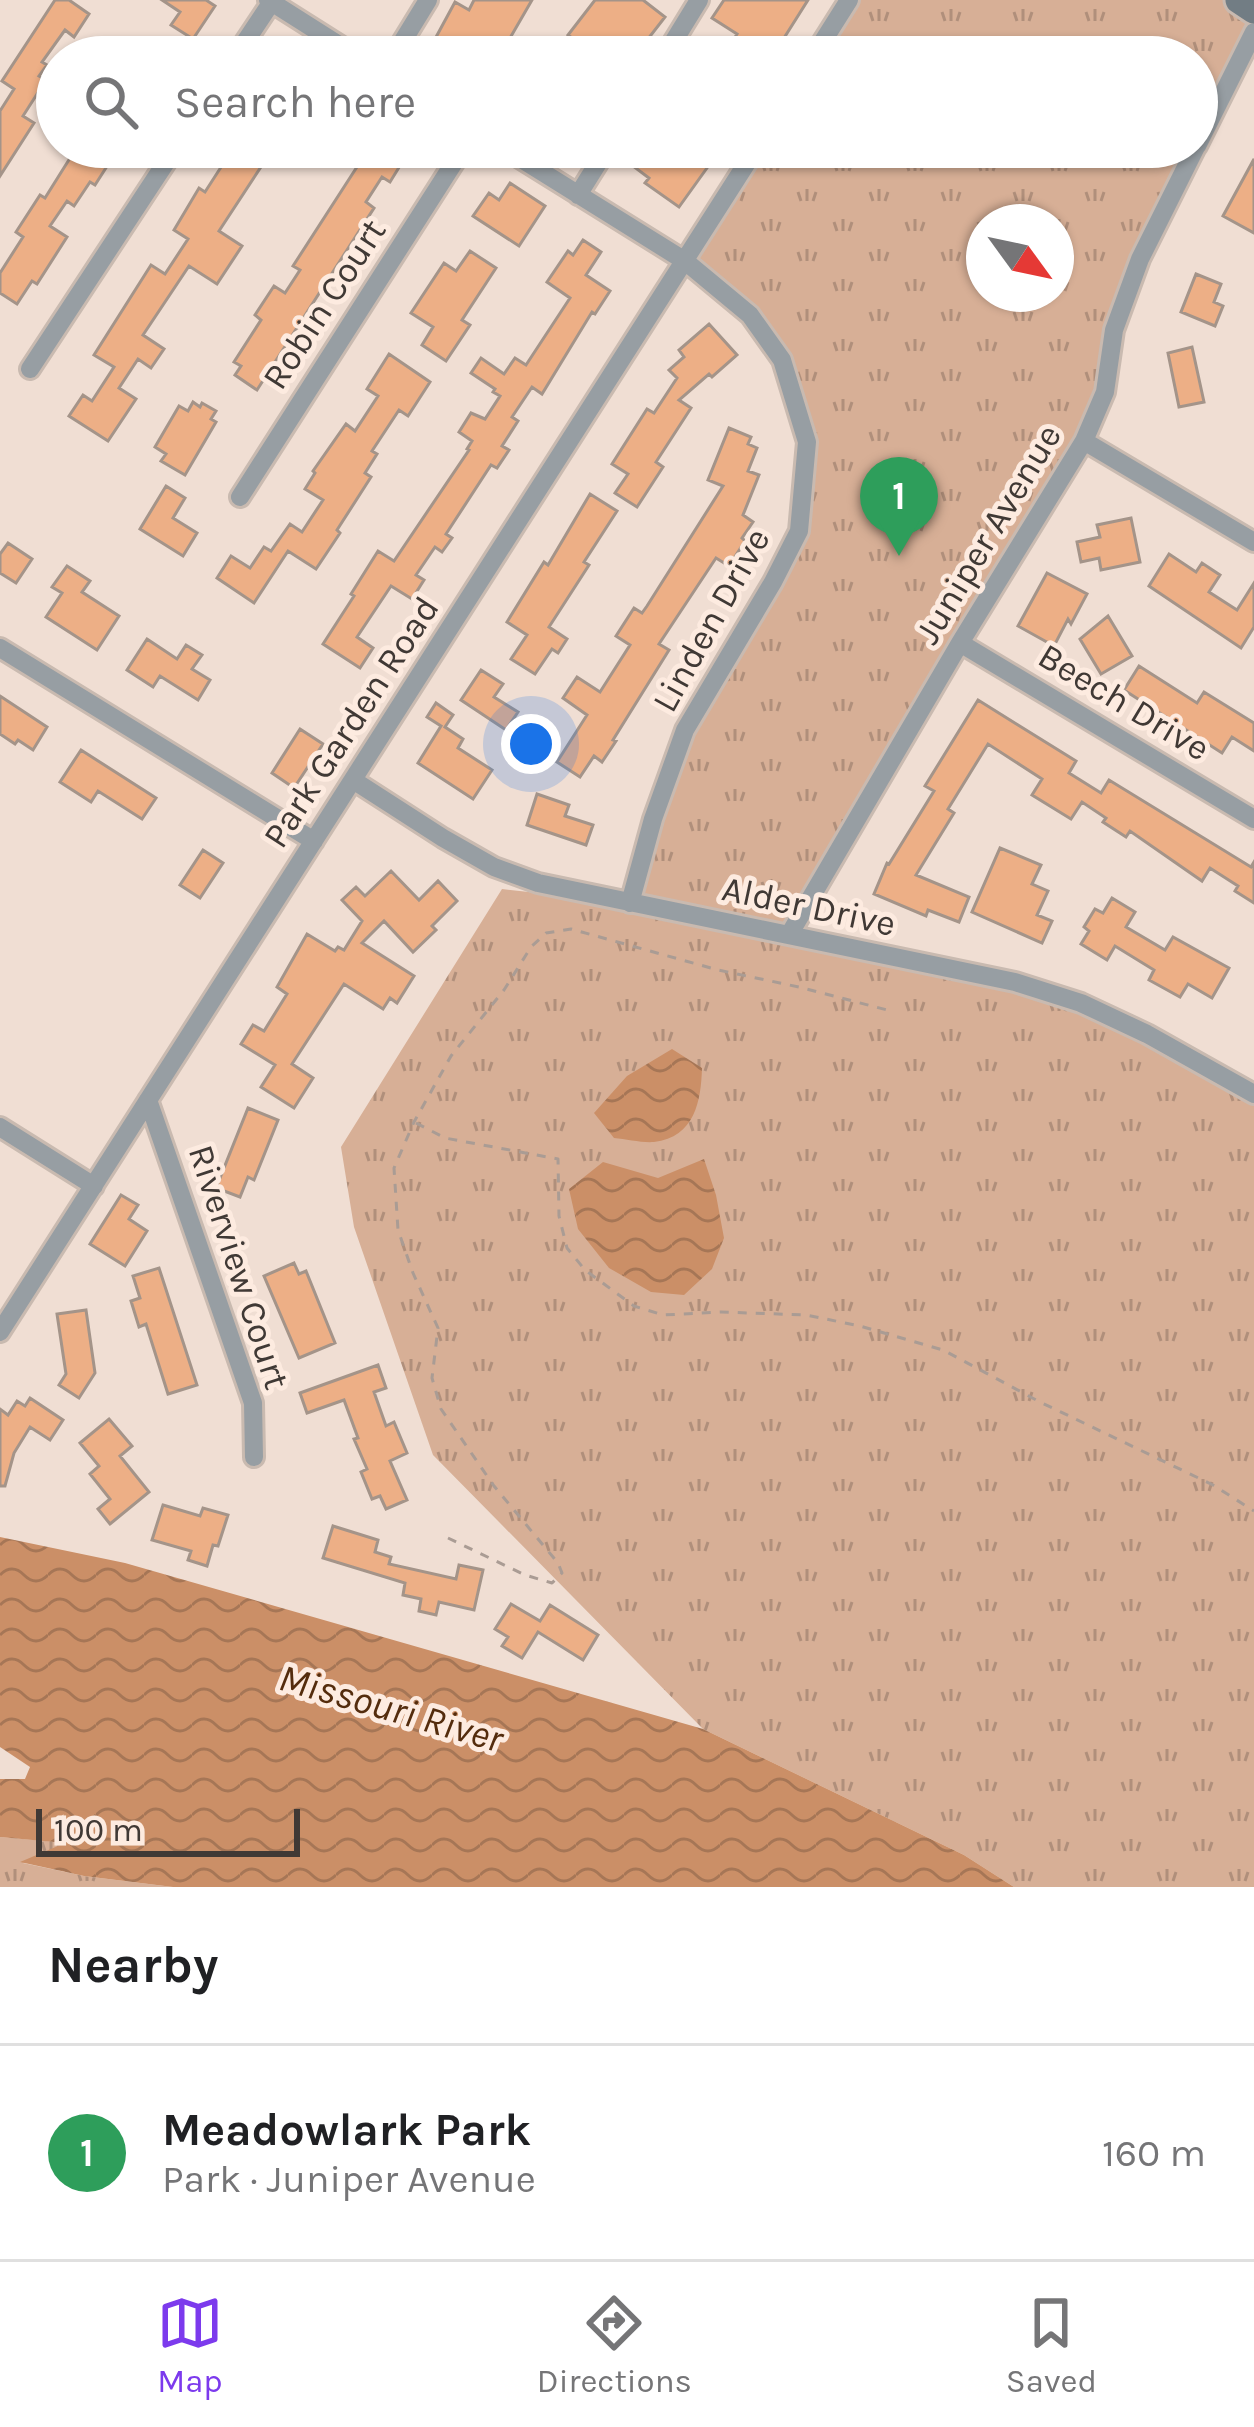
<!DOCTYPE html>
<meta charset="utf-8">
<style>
body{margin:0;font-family:Karla,sans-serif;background:#f2f2f2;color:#202124}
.compass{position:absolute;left:966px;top:204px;width:108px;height:108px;border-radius:50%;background:#fff;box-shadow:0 3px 9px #0004;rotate:123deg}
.scale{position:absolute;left:36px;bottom:30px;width:264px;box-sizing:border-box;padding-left:12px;border:6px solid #403935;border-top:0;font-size:33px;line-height:42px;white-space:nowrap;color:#403935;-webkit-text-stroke:9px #fdebe0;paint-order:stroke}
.you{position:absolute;left:531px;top:744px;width:42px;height:42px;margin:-30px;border:9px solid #fff;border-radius:50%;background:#1a73e8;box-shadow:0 0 0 18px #1a73e833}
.badge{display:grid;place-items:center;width:78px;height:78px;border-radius:50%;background:#7c3aed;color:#fff;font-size:39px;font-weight:700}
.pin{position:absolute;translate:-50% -99px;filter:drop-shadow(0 3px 6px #0008)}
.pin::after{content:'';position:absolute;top:63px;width:42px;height:36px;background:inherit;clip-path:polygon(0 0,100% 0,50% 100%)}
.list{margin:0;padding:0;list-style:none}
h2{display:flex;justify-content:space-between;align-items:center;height:156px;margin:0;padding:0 48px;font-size:51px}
h2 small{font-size:39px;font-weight:400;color:#757577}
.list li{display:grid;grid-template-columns:78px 1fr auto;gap:36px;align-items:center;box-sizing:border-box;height:216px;padding:0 48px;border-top:3px solid #e0e0e0}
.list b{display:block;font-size:45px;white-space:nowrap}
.list p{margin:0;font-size:39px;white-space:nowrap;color:#757577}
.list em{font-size:39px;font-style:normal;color:#757577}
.icon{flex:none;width:66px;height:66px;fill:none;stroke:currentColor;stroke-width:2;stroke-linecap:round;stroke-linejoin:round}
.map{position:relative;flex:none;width:1254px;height:1887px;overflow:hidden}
.search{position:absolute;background:#fff;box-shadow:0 3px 9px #0004;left:36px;right:36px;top:36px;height:132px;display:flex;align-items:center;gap:30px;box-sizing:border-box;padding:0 42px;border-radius:66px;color:#757577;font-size:45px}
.sheet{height:372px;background:#fff}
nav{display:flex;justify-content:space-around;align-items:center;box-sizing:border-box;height:168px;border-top:3px solid #e0e0e0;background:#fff;font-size:33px;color:#757577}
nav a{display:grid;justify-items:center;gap:6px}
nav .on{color:#7c3aed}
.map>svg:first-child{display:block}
.grass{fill:url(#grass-tufts);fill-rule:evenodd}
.water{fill:url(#water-waves)}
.building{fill:#edaf86;stroke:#a49489;stroke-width:3}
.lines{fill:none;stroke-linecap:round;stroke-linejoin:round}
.street-casing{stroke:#c9bab0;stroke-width:24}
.secondary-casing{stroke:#c9bab0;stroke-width:33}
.path{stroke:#aa9c94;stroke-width:3;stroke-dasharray:9 9;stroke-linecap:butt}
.street{stroke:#979ea3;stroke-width:18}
.secondary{stroke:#727d84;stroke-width:27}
.labels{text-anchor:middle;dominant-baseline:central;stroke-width:10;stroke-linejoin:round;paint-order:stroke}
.street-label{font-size:36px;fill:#403935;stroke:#fdebe0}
.water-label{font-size:39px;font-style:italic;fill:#542c0d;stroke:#fdebe0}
</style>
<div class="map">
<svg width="1254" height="1887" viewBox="0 0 1254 1887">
<defs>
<pattern id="grass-tufts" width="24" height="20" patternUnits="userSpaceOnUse" patternTransform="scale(3)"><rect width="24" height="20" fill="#d7af96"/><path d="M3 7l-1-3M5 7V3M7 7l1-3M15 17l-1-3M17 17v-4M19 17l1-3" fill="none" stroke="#b08f7b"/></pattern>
<pattern id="water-waves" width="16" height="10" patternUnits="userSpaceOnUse" patternTransform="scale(3)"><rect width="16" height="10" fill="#cb8f67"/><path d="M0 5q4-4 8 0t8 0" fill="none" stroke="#a67656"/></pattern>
</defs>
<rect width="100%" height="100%" fill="#f0ded3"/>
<path class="grass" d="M849 0H1239L1254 10V32L1197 146V57H813Z
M757 147H1196L1140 260 1105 392 789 934 1081 1003 1254 1094V1887H1014L964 1855 703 1729 433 1455 354 1227 341 1147 502 889 630 903 685 730 799 531 807 442 782 360 685 261ZM984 222H1056V294H984Z
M0 1837 68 1843 23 1863 84 1876 173 1887H0Z"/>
<path class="water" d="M672 1049 702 1068C701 1101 695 1137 654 1142 642 1143 626 1139 614 1138L594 1113 627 1076Z
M704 1159 716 1195 724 1238 712 1269 684 1295 651 1292 609 1268 578 1229 569 1189 603 1162 658 1178Z
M0 1537 125 1563 703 1729 964 1855 1014 1887H173L84 1876 20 1862 65 1843 0 1837V1779H25L30 1767 0 1747Z"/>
<path class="building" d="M55 0H69L89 14 74 37 65 30 42 62 47 65 39 76 46 80 23 116 34 123 0 176V111L14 89 2 81Z
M162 0H206L215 6 193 39 171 25 180 12Z
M474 0H532L499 57H445L450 48 435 39 455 2 469 10Z
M595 0H643L665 17 634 57H564L576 41 568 35Z
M724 0H808L772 57H723L737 34 712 18Z
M77 147H108L103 155 111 160 95 185 90 182 74 206 67 201 50 226 67 237 37 284 32 281 17 304 0 293V273L23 237 16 232 40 195 45 198Z
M234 147H274L219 231 242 246 217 284 189 266 143 335 164 349 151 368 138 359 119 388 136 399 108 441 69 416 83 395 92 401 114 367 94 355 151 265 165 274 188 239 174 230 199 188 205 192Z
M349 147H391L406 156 390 182 382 177 366 202 374 208 257 390 235 375 241 366 234 362 261 320 255 315 274 286 285 293 300 270 293 266 364 156Z
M635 147H722L679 207 645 183 649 178 625 160Z
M1254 159V233L1223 216Z
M510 183 545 206 519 246 473 216 489 193 499 200Z
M583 240 601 252 586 275 610 291 595 314 592 312 542 394 532 387 512 417 518 421 502 446 509 450 497 468 491 465 446 534 452 538 442 552 435 547 416 575 424 580 412 599 391 586 357 637 373 648 360 668 323 644 354 596 351 594 378 551 394 561 469 450 467 449 472 441 459 432 471 413 485 419 500 396 493 392 495 389 471 373 481 358 504 374 515 358 526 365 570 298 547 282 568 251 573 255Z
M470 251 496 268 462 320 470 325 446 361 422 345 433 327 411 313 444 263 456 271Z
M1196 274 1221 284 1214 302 1223 306 1215 326 1181 312Z
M709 324 737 355 712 377 709 374 679 400 691 408 656 462 663 467 637 507 615 493 628 474 612 464 647 409 654 413 677 378 669 370 684 357 679 350Z
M1192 347 1204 402 1179 407 1168 353Z
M389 354 430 382 408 416 399 410 372 451 377 454 365 473 371 477 337 530 340 533 316 569 288 551 254 603 217 578 231 556 250 568 264 547 271 551 290 524 302 532 323 500 305 489 315 473 313 471 346 424 355 431 378 396 367 389Z
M193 402 200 407 202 403 216 411 211 419 216 422 185 475 161 461 166 454 155 447 179 406 188 411Z
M729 428 751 437 748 444 757 448 748 471 759 475 743 515 753 522 742 538 745 541 729 566 716 558 659 644 669 650 613 740 616 741 602 762 594 756 580 777 557 762 587 715 563 698 577 677 600 692 630 645 616 636 634 608 642 613 647 606 723 486 708 480Z
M166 486 185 498 173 518 197 533 183 556 140 529Z
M590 494 617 511 584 562 589 565 549 627 567 639 558 653 552 649 535 674 511 659 527 635 507 622 544 562 548 565Z
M1131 518 1140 562 1101 570 1099 558 1081 562 1077 542 1100 537 1097 525Z
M8 543 32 559 16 583 0 573V554Z
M1169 554 1196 572 1202 563 1220 575 1209 592 1237 610 1254 583V627L1241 648 1149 586Z
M67 566 90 581 82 592 119 616 97 650 46 617 62 593 52 587Z
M1047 573 1087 594 1071 624 1068 619 1054 646 1018 626Z
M1108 616 1132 656 1101 674 1080 639Z
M147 639 177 659 186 645 202 655 192 669 210 680 198 700 160 676 153 687 127 670Z
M1139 666 1197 703 1204 692 1254 723V751L1232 737 1222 753 1124 690Z
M481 670 503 684 494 697 518 712 506 730 461 700Z
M0 696 47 727 33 750 18 740 15 744 0 734Z
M978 700 1076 761 1069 773 1101 793 1109 780 1251 867 1254 862V903L1235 891 1238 886 1210 868 1202 881 1130 831 1126 837 1103 822 1106 818 1082 802 1071 819 1032 795 1042 779 988 744 948 809 954 813 916 875 969 897 959 922 928 910 926 916 874 894 887 863 889 864 934 791 925 786Z
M436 703 453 715 445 727 463 739 458 748 492 770 473 799 418 763 441 726 427 717Z
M300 729 323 744 294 788 272 773Z
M81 750 156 798 142 819 98 791 91 802 60 782Z
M537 794 569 805 565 816 593 825 586 845 527 825Z
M1000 848 1041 865 1032 884 1048 891 1037 915 1052 921 1042 943 972 912Z
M203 850 223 863 200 898 180 885Z
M391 871 419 900 438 881 457 901 432 926 436 930 413 952 384 921 362 943 414 976 397 1003 390 998 383 1009 344 984 292 1064 313 1078 294 1108 261 1087 275 1065 241 1044 253 1025 264 1031 287 994 277 987 307 934 335 951 338 947 344 950 362 921 342 900 356 887 365 896Z
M1112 898 1135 912 1126 927 1165 950 1173 937 1229 968 1212 998 1188 984 1180 997 1149 980 1154 970 1115 946 1107 960 1081 944 1089 931 1084 927 1095 909 1103 913Z
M248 1108 278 1120 254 1180 248 1177 240 1197 216 1188Z
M121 1195 138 1205 129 1219 147 1231 125 1266 90 1244Z
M294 1263 299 1274 306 1271 335 1343 299 1358 264 1276Z
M159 1268 197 1385 168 1394 146 1324 139 1327 131 1301 140 1298 133 1276Z
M86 1310 95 1373 79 1398 59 1385 66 1374 57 1314Z
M378 1365 386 1388 374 1392 386 1426 394 1422 407 1453 390 1461 407 1500 386 1509 380 1496 372 1499 361 1472 367 1469 354 1439 358 1438 344 1400 307 1413 300 1393Z
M30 1398 63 1420 50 1440 30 1427 14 1453 5 1486H0V1409L8 1415 17 1401 25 1406Z
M109 1419 132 1446 120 1456 149 1492 110 1524 98 1509 110 1499 90 1474 99 1466 80 1443Z
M163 1505 200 1516 203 1508 228 1515 218 1546 213 1545 207 1566 188 1560 191 1551 152 1540Z
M333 1526 378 1540 375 1552 391 1557 389 1564 456 1579 459 1565 483 1570 474 1610 439 1602 436 1615 419 1611 421 1599 403 1595 405 1583 323 1558Z
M511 1604 540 1621 550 1605 598 1635 583 1660 538 1632 522 1658 502 1646 508 1637 495 1629Z"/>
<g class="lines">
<g class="street-casing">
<path id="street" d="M268 0 358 57
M235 57 273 0
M393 57 428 0
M664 57 699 0
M813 57 849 0
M1197 146 1254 32
M502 147 685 261 750 315 782 360 807 442 799 531 773 582 685 730 653 819 630 903
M578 195 608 147
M30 369 176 147
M1084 441 1254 542
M240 497 464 147
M960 643 1254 819
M0 648 314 841
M353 780 443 838 494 867 538 883 1015 982 1081 1003 1147 1034 1254 1094
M789 935 960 643 1084 441 1105 392 1114 330 1140 259 1196 147
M148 1100 253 1403 254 1457
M0 1127 94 1186
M0 1332 757 147"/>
</g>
<g class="secondary-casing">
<path id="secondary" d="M1239 0 1254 10"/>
</g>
<path class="path" d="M416 1123 445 1138 558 1159 559 1216 567 1248 585 1270 634 1306 663 1315 721 1312 806 1315 860 1326 943 1350 1040 1402 1213 1485 1254 1511
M448 1538 525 1575 552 1583 562 1573 558 1563 494 1486 441 1409 432 1378 438 1328 413 1273 398 1230 394 1168 414 1122 451 1056 504 990 531 947 546 933 571 929 718 970 799 987 891 1011"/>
<use href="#street" class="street"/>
<use href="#secondary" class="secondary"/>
</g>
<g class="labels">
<g class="street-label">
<text transform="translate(324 304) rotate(-57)">Robin Court</text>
<text transform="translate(988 534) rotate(-59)">Juniper Avenue</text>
<text transform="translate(711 620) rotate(-61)">Linden Drive</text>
<text transform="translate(1124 702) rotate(31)">Beech Drive</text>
<text transform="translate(351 722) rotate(-57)">Park Garden Road</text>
<text transform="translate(809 906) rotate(12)">Alder Drive</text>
<text transform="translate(239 1267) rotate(72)">Riverview Court</text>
</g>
<g class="water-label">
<text transform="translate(391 1708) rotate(16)">Missouri River</text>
</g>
</g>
</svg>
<svg class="compass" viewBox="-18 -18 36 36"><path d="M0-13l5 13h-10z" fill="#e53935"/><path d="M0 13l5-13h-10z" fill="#757577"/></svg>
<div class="scale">100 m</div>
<div class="you"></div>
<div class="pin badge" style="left:899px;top:556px;background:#2e9e5b">1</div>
<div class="search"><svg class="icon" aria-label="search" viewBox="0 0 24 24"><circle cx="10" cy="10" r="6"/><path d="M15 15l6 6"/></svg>Search here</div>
</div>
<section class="sheet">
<h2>Nearby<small></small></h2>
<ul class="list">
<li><span class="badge" style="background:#2e9e5b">1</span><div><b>Meadowlark Park</b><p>Park · Juniper Avenue</p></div><em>160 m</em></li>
</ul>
</section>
<nav>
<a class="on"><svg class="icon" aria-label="map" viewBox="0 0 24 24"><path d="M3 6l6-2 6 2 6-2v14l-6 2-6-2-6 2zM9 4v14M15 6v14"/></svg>Map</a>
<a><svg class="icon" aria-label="directions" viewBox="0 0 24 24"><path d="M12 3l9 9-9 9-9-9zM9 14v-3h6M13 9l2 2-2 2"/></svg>Directions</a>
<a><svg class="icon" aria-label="saved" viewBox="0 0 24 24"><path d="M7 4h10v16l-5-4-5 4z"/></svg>Saved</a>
</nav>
